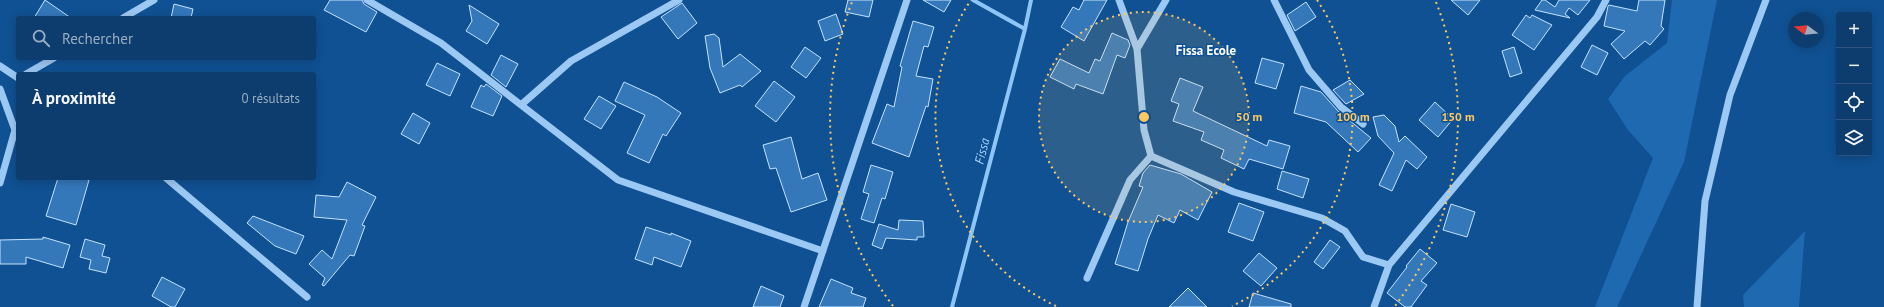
<!DOCTYPE html>
<html lang="fr">
<meta charset="utf-8">
<style>
body{margin:0;font-family:"PT Sans",sans-serif;background:#154473;color:#f1f3f6}
.controls{position:absolute;right:12px;top:12px;display:grid;overflow:hidden;border-radius:4px;box-shadow:0 2px 10px #0003}
.controls button{width:36px;height:36px;display:grid;place-items:center;padding:0;border:0;border-bottom:1px solid #2c5681;background:#0c3d6e;color:#f1f3f6;font:20px sans-serif}
.compass{position:absolute;left:1788px;top:12px;width:36px;height:36px;border-radius:50%;background:#0c3d6e;box-shadow:0 2px 10px #0003;rotate:286deg}
.list{margin:0;padding:0;list-style:none}
h2{display:flex;justify-content:space-between;align-items:center;height:52px;margin:0;padding:0 16px;font-size:17px}
h2 small{font-size:13px;font-weight:400;color:#9aaec2}
.icon{flex:none;width:22px;height:22px;fill:none;stroke:currentColor;stroke-width:2;stroke-linecap:round;stroke-linejoin:round}
.map{position:relative;flex:none;width:1884px;height:307px;overflow:hidden}
.search{position:absolute;background:#0c3d6e;box-shadow:0 2px 10px #0003;left:16px;top:16px;width:300px;height:44px;display:flex;align-items:center;gap:10px;box-sizing:border-box;padding:0 14px;border-radius:4px;color:#9aaec2;font-size:15px}
.panel{position:absolute;background:#0c3d6e;box-shadow:0 2px 10px #0003;left:16px;top:72px;width:300px;height:108px;border-radius:4px}
.map>svg:first-child{display:block}
.green{fill:#1e69b0}
.lines{fill:none;stroke-linecap:round;stroke-linejoin:round}
.stream{stroke:#8ec5f7;stroke-width:4}
.building{fill:#3478ba;stroke:#c4e2fe}
.minor{stroke:#9cc9f3;stroke-width:7}
.ring{fill:none;stroke:#ffc75f;stroke-width:2;stroke-dasharray:2 4}
.labels{text-anchor:middle;dominant-baseline:central;stroke-width:3;stroke-linejoin:round;paint-order:stroke}
.neighbourhood-label{font-size:13px;font-weight:bold;fill:#fff;stroke:#105193}
.water-label{font-size:13px;font-style:italic;fill:#a8d3fa;stroke:#105193}
.centre{fill:#ffc75f;stroke:#105193;stroke-width:2}
.ring-label{font-size:12px;text-anchor:middle;font-weight:bold;fill:#ffc75f;stroke:#105193;stroke-width:3;stroke-linejoin:round;paint-order:stroke}
</style>
<div class="map">
<svg width="1884" height="307" viewBox="0 0 1884 307">
<rect width="100%" height="100%" fill="#105193"/>
<path class="green" d="M1672 0H1717L1684 162 1617 307H1595L1653 158 1628 130 1608 99 1625 76 1667 43Z
M1805 231 1799 307H1744L1743 295Z"/>
<g class="lines">
<path class="stream" d="M973 0 1025 29
M952 307 1025 29 1031 0"/>
</g>
<path class="building" d="M45 0 71 18H34Z
M330 0H362L364 4 377 12 366 32 324 10Z
M848 0H873L869 17 845 12Z
M923 0H951L944 12Z
M1084 0H1107L1084 41 1061 27 1073 7 1079 10Z
M1451 0H1480L1468 15Z
M1542 0H1545L1555 7 1559 0H1590L1578 15 1569 8 1565 14 1570 18 1535 10Z
M1639 0H1665L1661 26 1664 29 1650 45 1645 41 1624 59 1611 44 1625 31 1604 26 1608 6 1609 5 1637 11Z
M1306 2 1316 17 1295 31 1287 15Z
M682 3 697 23 678 39 661 17Z
M174 4 193 9 191 18H171Z
M469 5 499 24 487 44 466 31 472 21Z
M836 14 843 34 825 41 818 21Z
M1526 15 1530 18 1532 15 1552 25 1534 50 1512 35Z
M913 21 934 27 928 47 924 46 916 76 933 79 928 107 926 106 909 157 872 143 887 104 894 107 902 67 900 66Z
M1112 33 1128 40 1130 45 1125 58 1117 55 1103 94 1076 84 1074 89 1050 77 1060 59 1089 73 1095 59 1100 61Z
M714 34 719 38 723 67 740 54 761 71 742 87 740 85 720 93 710 68 705 36Z
M1592 45 1608 53 1597 75 1581 67Z
M805 47 821 58 806 78 791 67Z
M1514 47 1522 73 1510 77 1502 51Z
M501 55 518 64 506 87 491 75Z
M1262 58 1284 64 1276 89 1255 83Z
M437 63 460 74 450 96 426 85Z
M1180 78 1203 87 1193 111 1267 146 1269 140 1290 146 1283 169 1249 159 1244 169 1221 158 1224 150 1201 140 1204 132 1173 121 1179 104 1171 101Z
M1350 80 1364 94 1346 104 1333 90Z
M774 81 795 97 776 122 755 106Z
M624 82 657 97 681 113 666 136 663 134 649 163 627 153 645 115 615 101Z
M486 84 502 96 493 116 471 107 481 85 484 87Z
M1301 86 1321 92 1338 111 1371 138 1358 152 1326 122 1294 113Z
M599 96 616 106 601 129 584 119Z
M1435 102 1453 119 1438 137 1419 120Z
M413 113 430 123 419 144 401 134Z
M1384 115 1395 126 1399 142 1405 136 1427 157 1417 169 1406 160 1392 191 1379 185 1394 153 1378 136 1373 117Z
M791 137 802 179 818 173 827 200 791 212 776 168 770 169 763 145Z
M871 165 893 172 885 199 882 198 874 223 861 219 869 194 863 192Z
M1150 165 1181 174 1212 192 1198 220 1180 210 1174 223 1158 215 1148 239 1138 271 1115 264 1128 222 1143 187 1139 186 1143 173Z
M1282 171 1309 179 1303 198 1277 189Z
M58 178H80L89 180 76 225 46 216Z
M347 182 376 197 362 225 365 226 354 256 350 255 324 286 322 285 325 278 309 264 322 250 332 259 347 220 314 217 316 195 339 197Z
M1239 203 1264 212 1253 241 1228 232Z
M1451 204 1475 212 1467 237 1443 230Z
M253 216 304 236 296 254 275 246 247 223Z
M899 220 923 221 924 237H917V240L886 238 882 249 872 245 879 224 898 230Z
M646 227 671 235V233L691 241 681 267 654 257 652 265 635 259Z
M43 237 70 245 63 268 26 257V264H0V240L43 239Z
M85 239 105 245 102 256 110 258 106 273 89 269 91 260 80 257Z
M1330 240 1340 247 1323 269 1314 262Z
M1420 249 1437 263 1421 281 1427 285 1411 307H1405L1387 293 1407 267 1406 266Z
M1259 253 1277 268 1261 286 1243 271Z
M162 277 185 289 175 307H171L152 296Z
M831 279 853 288 851 293 866 298 863 307H819Z
M761 286 784 296 780 307H753Z
M1188 288 1207 307H1169Z
M1253 293 1291 304V307H1249Z"/>
<g class="lines">
<path class="minor" d="M367 0 441 43 618 180 823 251
M1119 0 1137 49 1144 130 1151 156 1234 192 1322 218 1345 231 1363 257 1389 265
M1274 0 1309 70 1341 107 1363 124
M123 18 154 0
M1137 49 1166 0
M0 66 18 78
M26 74 54 58
M0 89 15 130 0 183
M521 105 571 61 679 0
M166 178 307 297
M1087 278 1130 180 1151 156
M804 307 907 0
M1374 307 1389 265 1597 17 1606 0
M1697 307 1705 201 1730 95 1766 0"/>
</g>
<circle cx="1144" cy="117" r="105" fill="#ffc75f" fill-opacity=".12"/>
<g class="ring">
<circle cx="1144" cy="117" r="105"/>
<path d="M1056 306A209 209 0 0 1 971 0M1317 0A209 209 0 0 1 1232 306"/>
<path d="M893 306A314 314 0 0 1 852 2M1436 2A314 314 0 0 1 1395 306"/>
</g>
<g class="labels">
<g class="neighbourhood-label">
<text x="1206" y="50">Fissa Ecole</text>
</g>
<g class="water-label">
<text transform="translate(982 151) rotate(-76)">Fissa</text>
</g>
</g>
<circle cx="1144" cy="117" r="6" class="centre"/>
<g class="ring-label">
<text x="1249" y="121">50 m</text>
<text x="1353" y="121">100 m</text>
<text x="1458" y="121">150 m</text>
</g>
</svg>
<div class="controls">
<button>+</button>
<button>−</button>
<button><svg class="icon" aria-label="locate" viewBox="0 0 24 24"><circle cx="12" cy="12" r="6"/><path d="M12 2v4M12 18v4M2 12h4M18 12h4"/></svg></button>
<button><svg class="icon" aria-label="layers" viewBox="0 0 24 24"><path d="M12 4l9 5-9 5-9-5zM3 14l9 5 9-5"/></svg></button>
</div>
<svg class="compass" viewBox="-18 -18 36 36"><path d="M0-13l5 13h-10z" fill="#e53935"/><path d="M0 13l5-13h-10z" fill="#9aaec2"/></svg>
<div class="search"><svg class="icon" aria-label="search" viewBox="0 0 24 24"><circle cx="10" cy="10" r="6"/><path d="M15 15l6 6"/></svg>Rechercher</div>
<section class="panel">
<h2>À proximité<small>0 résultats</small></h2>
<ul class="list">
</ul>
</section>
</div>
